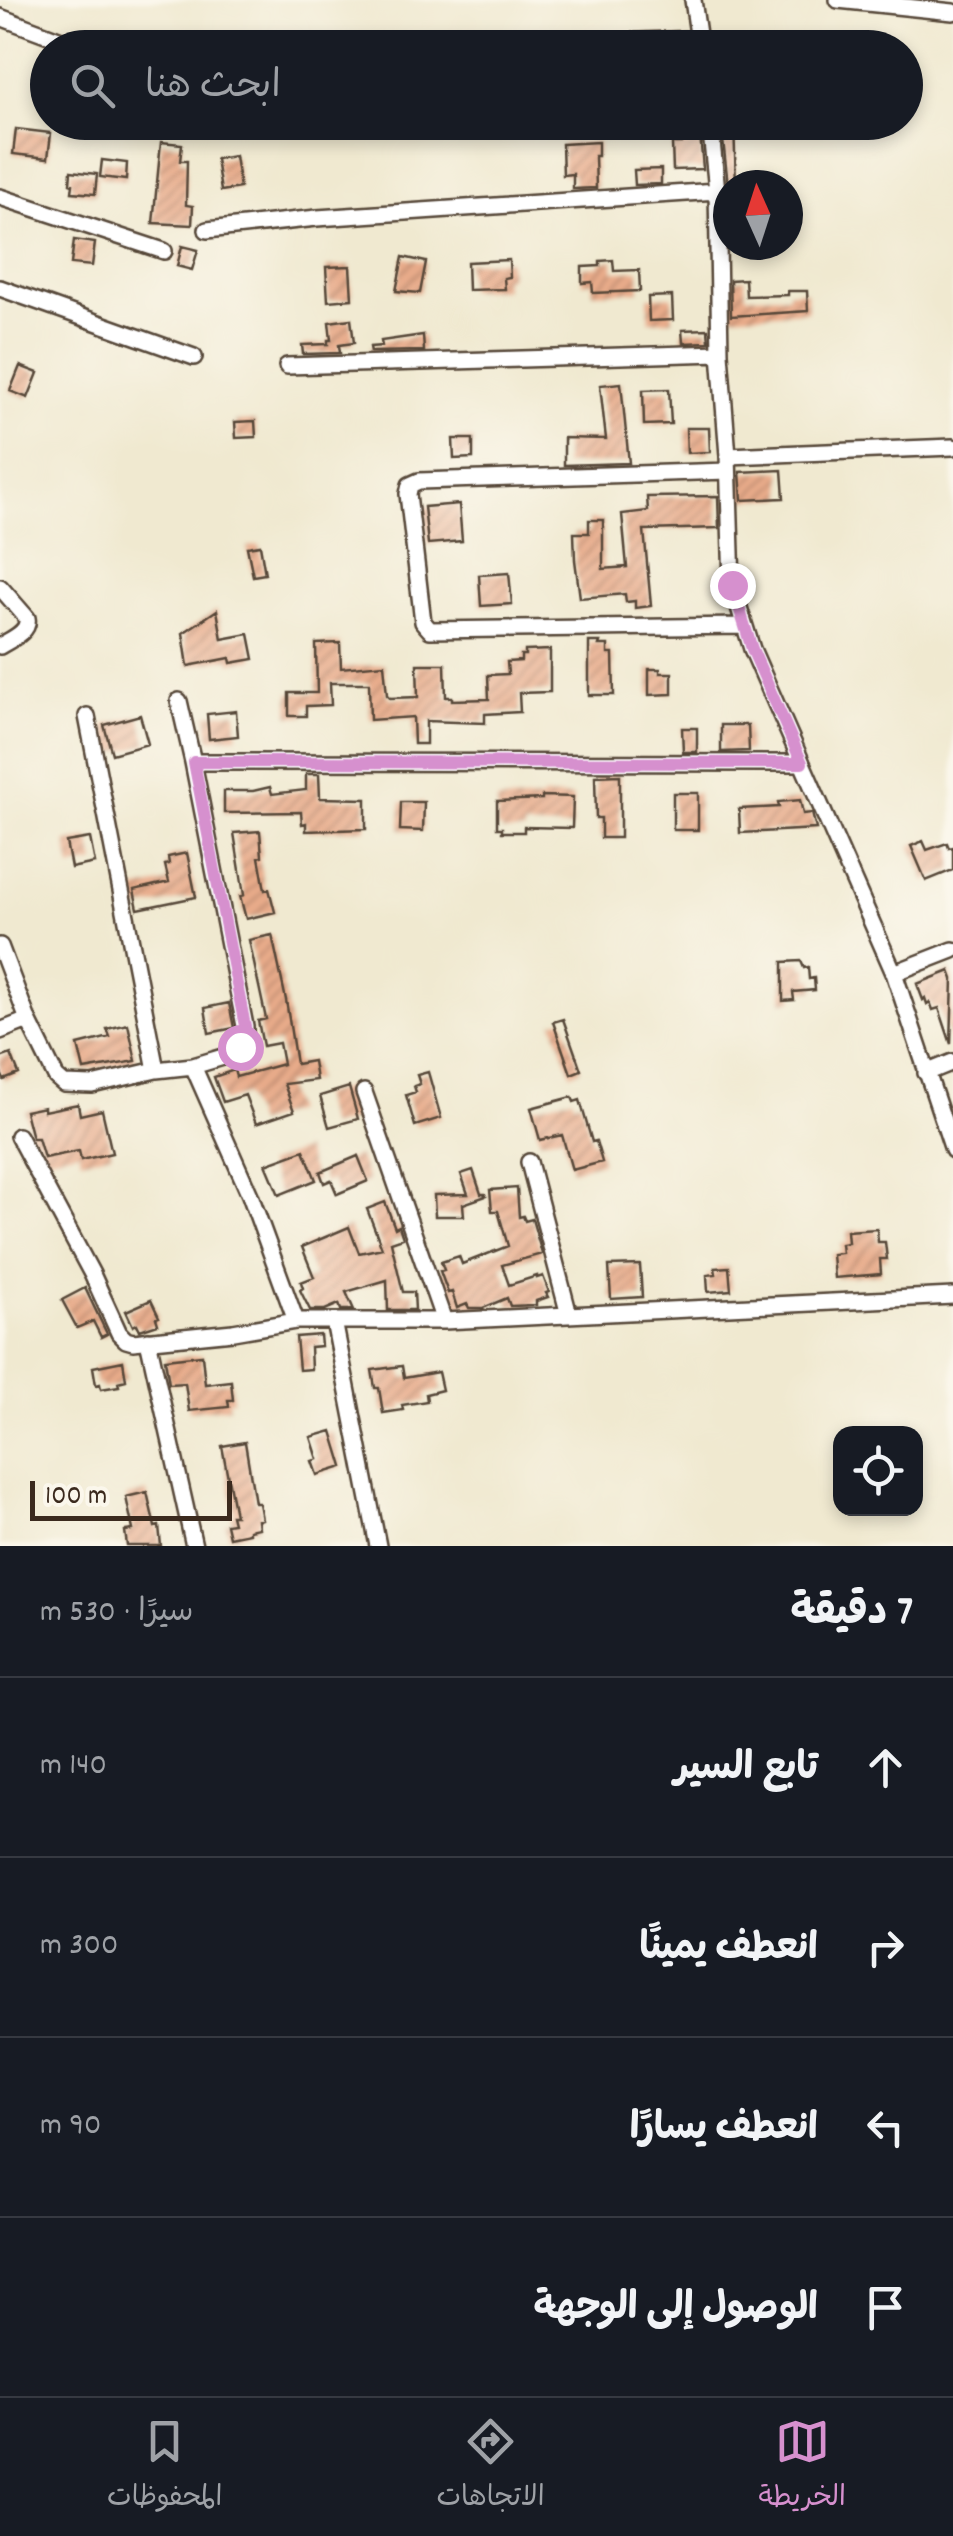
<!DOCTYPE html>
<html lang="ar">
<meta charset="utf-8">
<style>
body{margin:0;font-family:Dekko,"Playpen Sans Arabic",sans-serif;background:#20242c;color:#f1f3f6;direction:rtl}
.controls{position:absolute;right:30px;bottom:30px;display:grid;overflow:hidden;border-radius:20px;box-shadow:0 5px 15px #0003}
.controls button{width:90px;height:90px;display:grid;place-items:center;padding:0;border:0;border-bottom:2px solid #363941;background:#171b24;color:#f1f3f6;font:50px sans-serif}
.compass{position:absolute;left:713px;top:170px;width:90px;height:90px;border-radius:50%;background:#171b24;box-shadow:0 5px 15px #0003;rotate:357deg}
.scale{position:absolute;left:30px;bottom:25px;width:202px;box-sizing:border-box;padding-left:10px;border:5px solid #3b2a1e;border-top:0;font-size:28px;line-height:35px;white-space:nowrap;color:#3b2a1e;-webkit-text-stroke:8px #fbf7ec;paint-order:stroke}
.stop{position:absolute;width:30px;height:30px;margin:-22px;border:8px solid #d690ce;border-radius:50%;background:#fff}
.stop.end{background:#d690ce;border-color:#fff;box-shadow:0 2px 10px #0008}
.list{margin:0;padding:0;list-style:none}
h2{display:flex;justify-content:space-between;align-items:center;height:130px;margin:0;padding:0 40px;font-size:42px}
h2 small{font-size:32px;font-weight:400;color:#9ea1a6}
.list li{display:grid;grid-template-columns:65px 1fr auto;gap:30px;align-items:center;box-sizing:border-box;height:180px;padding:0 40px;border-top:2px solid #363941}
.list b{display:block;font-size:38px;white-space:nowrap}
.list em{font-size:32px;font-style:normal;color:#9ea1a6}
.icon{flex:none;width:55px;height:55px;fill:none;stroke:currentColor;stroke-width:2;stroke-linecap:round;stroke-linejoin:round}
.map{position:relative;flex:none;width:953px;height:1546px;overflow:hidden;direction:ltr}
.search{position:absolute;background:#171b24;box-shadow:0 5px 15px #0003;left:30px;right:30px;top:30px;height:110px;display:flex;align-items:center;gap:25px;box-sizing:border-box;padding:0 35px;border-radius:55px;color:#9ea1a6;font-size:38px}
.sheet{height:850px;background:#171b24}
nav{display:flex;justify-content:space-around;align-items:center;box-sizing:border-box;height:140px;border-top:2px solid #363941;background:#171b24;font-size:28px;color:#9ea1a6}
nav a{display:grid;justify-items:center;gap:5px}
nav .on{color:#d690ce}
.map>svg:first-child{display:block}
.building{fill:url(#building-hatch)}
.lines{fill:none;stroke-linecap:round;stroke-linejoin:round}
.street-casing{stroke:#564739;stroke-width:20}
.street{stroke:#fff;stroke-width:15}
.route{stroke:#d690ce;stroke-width:12}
</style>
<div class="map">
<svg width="953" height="1546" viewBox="0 0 953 1546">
<defs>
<pattern id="building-hatch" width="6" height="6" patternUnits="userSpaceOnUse" patternTransform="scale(2.5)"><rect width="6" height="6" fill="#e8ab8a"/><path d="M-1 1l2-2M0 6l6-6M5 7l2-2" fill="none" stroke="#bd8b70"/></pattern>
</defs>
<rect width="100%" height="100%" fill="#fbf7ec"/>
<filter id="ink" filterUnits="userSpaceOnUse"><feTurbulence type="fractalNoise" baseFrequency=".01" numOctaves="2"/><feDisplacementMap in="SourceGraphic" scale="20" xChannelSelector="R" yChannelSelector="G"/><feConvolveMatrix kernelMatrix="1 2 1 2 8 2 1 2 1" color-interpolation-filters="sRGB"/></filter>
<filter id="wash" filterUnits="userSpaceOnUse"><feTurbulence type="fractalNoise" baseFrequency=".0048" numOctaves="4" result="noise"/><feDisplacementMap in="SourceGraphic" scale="40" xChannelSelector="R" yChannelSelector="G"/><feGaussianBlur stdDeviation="2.25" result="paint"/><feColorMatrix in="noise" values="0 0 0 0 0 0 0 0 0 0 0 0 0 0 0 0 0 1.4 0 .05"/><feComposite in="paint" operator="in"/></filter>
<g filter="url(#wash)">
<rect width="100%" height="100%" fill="#f0e9d0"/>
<g id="blocks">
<path class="building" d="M680 122H699L703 169 673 170 672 143H681Z
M721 122H734L736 185H728Z
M16 129 51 133 48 158 13 154Z
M161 142 182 144 180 161H187L186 205 193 206 192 225 153 223Z
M598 142V156H595L596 188 573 189V174L563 175 562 144Z
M235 156 240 188 221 191 216 159Z
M102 160 127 163 126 180 100 177Z
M661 169V184L635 185 634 170Z
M71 171 97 174 95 194 72 192 73 184 70 183Z
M74 240 95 243 92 266 71 264Z
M182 246 198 250 192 270 177 266Z
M403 257 426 262 420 293 396 291Z
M509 260 510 277 504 278 505 289 468 290 467 262Z
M613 260 614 271 639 270 640 291 593 293 592 282 582 283V267L600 266V261Z
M350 266 352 299 328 301 326 267Z
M745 279 746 296 788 295V291H807L808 311 731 316 730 280Z
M672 296 673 320 649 321 648 297Z
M351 319 354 343 339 345 340 353 303 354 302 345 328 344V340H331L329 322Z
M708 329 709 342 683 343 682 330Z
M423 335 424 351 371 352 370 347 382 346 381 341Z
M20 366 38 373 28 398 10 391Z
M621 383 629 463 564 465V438L606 439 600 385Z
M669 389 671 424 644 425 643 390Z
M255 421 256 437 236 438 235 422Z
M686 428H709L710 452 687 453Z
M453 439H473V458L454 459Z
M782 470 784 498 742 500 740 472Z
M718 496 719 528 644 530 651 606 635 608V601L626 602 625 594 580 598 575 560 574 533H589V520H603V569L627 567 622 514 648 511 647 497Z
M459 504 462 541 428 544 424 507Z
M260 545 265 574 253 576 247 547Z
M509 573 512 604 481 606 479 575Z
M217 610 222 639 249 634 254 659 231 663 230 658 188 666 183 633Z
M589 642H600L599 645H608V654H613L614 695H589Z
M340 643 341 668 384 664 387 695 390 698 418 697 417 664H445L446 697H452V700L489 699 488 675 508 674 507 662 521 661V655H525V651L550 650V692L519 693 520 712 485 714V723L426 721V744H414L413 717 370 720 369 683H330L331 705 306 706V716H289V693H317L316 644Z
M649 669H660V673H672V694L649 695Z
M236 711 238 736 209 739 207 714Z
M140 715 148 744 112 754 104 725Z
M721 725H748L749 751 721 752Z
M682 728H697V752H683Z
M306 774H319L320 798 366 799V829L306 831V823L302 824 301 812 224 813V791H253L270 787 272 794 306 790Z
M620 775V838H601V818H596L595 776Z
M673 793H698V830H673Z
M542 796 573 797 572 828 524 827V832H502V828H497V801L542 799Z
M800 800 803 814 812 813 816 829 740 833 739 809 779 807 778 802Z
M401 802H424L423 831 400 830Z
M260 831 262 856 259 857 265 890 269 889 275 912 246 919 240 896 244 895 234 833Z
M90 838 95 863 71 868 66 842Z
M923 841 927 850 947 843 949 848 953 847V870L926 881 911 846Z
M187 853 196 897 138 909 134 890 169 882 165 865 169 864 168 857Z
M272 935 286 1000 296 1064 313 1061 316 1080 284 1084 294 1111 256 1124 245 1095 223 1102 214 1077 234 1070 236 1077 283 1064 279 1043 263 1046 258 1021 266 1019 249 940Z
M801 961 804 968 808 967 809 979 814 978 815 990 793 992 794 1000 783 1001V962Z
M950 971 953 979 951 1044 939 1008 933 1010 930 1002 927 1004 925 998 923 1000 917 984Z
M229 1003 234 1028 209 1033 205 1008Z
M563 1019 581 1070 571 1074 553 1022Z
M128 1024 136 1061 84 1070 78 1045 110 1037 107 1029Z
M11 1054 19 1074 4 1080 0 1071V1058Z
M428 1072 441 1118 415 1126 406 1095 416 1092 414 1086 420 1084 417 1075Z
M349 1087 358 1119 329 1127 320 1096Z
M572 1097 574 1102 580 1100 592 1142 596 1141 602 1162 572 1170 562 1135 540 1140 531 1108Z
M78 1104 80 1115 102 1110 112 1153 81 1160 79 1151 44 1158 38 1138H32L25 1111 44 1107V1111Z
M304 1150 316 1180 279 1195 266 1164Z
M358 1156 368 1181 337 1194 331 1180 324 1183 320 1172Z
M473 1170 481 1194H485L486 1196 463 1204 464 1216H435L434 1195 468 1194 461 1174Z
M517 1188 519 1217 523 1216 525 1221 532 1219 542 1254 502 1265 509 1285 537 1276V1278L543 1276 549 1292 546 1293 548 1297 536 1301V1305L510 1306 507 1298 483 1308H469L467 1304 457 1308 452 1292 448 1293 440 1271 444 1270 441 1262 459 1256 462 1264 508 1246 498 1211H492L490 1190Z
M385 1202 395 1228 399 1226 403 1238 391 1242 403 1292H414L415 1310H388L387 1280 346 1292 354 1310H341L339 1304 325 1310H310L300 1290 303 1288 301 1282 314 1277 302 1247 349 1227 359 1253 382 1248 367 1209Z
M877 1229 878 1242H885L887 1259H880L881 1274 834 1278 832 1254 842 1253 841 1244 848 1243 847 1231Z
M640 1265 642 1297 611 1299 609 1266Z
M729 1267 731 1290 708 1292 707 1275 716 1274 715 1268Z
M85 1288 107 1334 101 1337 93 1321 77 1328 62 1300Z
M151 1300 159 1317 156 1318 158 1324 140 1330 137 1324 133 1326 126 1311Z
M320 1335 321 1346 310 1347 311 1369 299 1370 296 1337Z
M202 1355 205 1384 231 1381 233 1400H228L229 1407 189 1411 185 1383 169 1384 165 1359Z
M123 1361 126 1380 118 1382 119 1386 101 1389 100 1384 96 1385 93 1367Z
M402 1366 404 1378 438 1372 442 1390 426 1394 427 1401 402 1405 403 1410 383 1413 379 1388H375L372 1370Z
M332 1431 343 1467 317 1475 312 1461 318 1459 311 1437Z
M245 1442 255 1503H259L262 1519 258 1520 259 1528 249 1530V1533L229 1537 226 1524 233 1523 231 1515H235L222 1446Z
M147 1492 155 1527 159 1526 161 1546H127L125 1531 133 1530 126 1497Z"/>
</g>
</g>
<g filter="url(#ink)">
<use href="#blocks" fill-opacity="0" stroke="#564739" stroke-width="2.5"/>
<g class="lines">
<g class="street-casing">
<path id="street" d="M693 0 700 48
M838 0 953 12
M0 17 83 48
M432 48 699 39
M710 122 717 191 720 353 728 456 732 585 752 649 894 973 953 1150
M0 197 164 251
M207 230 317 218 717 191
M0 288 194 357
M287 366 720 353
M728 456 953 447
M728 471 419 481 410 485 408 494 423 622 430 630 743 626
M0 587 27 618C30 632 11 639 0 646
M87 716 156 1070
M193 762 802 763
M0 946 28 1020 56 1077 64 1084 92 1085 156 1070 193 1066 230 1055 240 1047 245 1036V1026L193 762 179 701
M894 973 953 950
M0 1031 28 1020
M193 1066 250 1195 296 1321
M926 1073 953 1062
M364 1092 444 1321
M18 1136 92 1274 119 1333 126 1340 133 1342 233 1332 296 1321H444L953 1296
M529 1162 569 1315
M334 1321 378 1546
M148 1340 194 1546"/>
</g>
<use href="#street" class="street"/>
</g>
</g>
<g class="lines" filter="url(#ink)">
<path class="route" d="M240 1047 246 1036 245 1026 194 762 802 763 752 649 732 585"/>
</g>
</svg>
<div class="controls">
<button><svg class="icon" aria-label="locate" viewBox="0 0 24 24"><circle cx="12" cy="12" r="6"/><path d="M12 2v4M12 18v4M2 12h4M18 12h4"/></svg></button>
</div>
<svg class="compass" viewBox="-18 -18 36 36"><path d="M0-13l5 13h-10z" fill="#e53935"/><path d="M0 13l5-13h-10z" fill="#9ea1a6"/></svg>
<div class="scale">100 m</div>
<div class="stop" style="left:240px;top:1047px"></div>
<div class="stop end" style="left:732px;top:585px"></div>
<div class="search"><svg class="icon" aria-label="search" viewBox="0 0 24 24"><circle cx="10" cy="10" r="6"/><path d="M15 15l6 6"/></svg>ابحث هنا</div>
</div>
<section class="sheet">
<h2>7 دقيقة<small>سيرًا · 530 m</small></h2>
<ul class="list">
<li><svg class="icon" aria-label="ahead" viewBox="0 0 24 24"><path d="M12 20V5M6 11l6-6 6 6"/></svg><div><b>تابع السير</b></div><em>140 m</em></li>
<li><svg class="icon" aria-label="right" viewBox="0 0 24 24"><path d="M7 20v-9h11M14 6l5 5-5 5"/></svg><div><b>انعطف يمينًا</b></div><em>300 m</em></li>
<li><svg class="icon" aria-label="left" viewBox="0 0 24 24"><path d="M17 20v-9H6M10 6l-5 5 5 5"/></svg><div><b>انعطف يسارًا</b></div><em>90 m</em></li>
<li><svg class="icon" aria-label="arrive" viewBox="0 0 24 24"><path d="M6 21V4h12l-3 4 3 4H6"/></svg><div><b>الوصول إلى الوجهة</b></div></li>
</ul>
</section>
<nav>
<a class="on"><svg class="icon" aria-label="map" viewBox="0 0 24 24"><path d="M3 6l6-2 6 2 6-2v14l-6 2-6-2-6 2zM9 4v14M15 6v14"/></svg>الخريطة</a>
<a><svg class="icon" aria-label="directions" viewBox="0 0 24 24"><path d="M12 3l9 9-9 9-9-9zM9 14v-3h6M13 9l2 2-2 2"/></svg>الاتجاهات</a>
<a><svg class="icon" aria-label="saved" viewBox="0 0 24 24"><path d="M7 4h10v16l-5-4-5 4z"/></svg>المحفوظات</a>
</nav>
